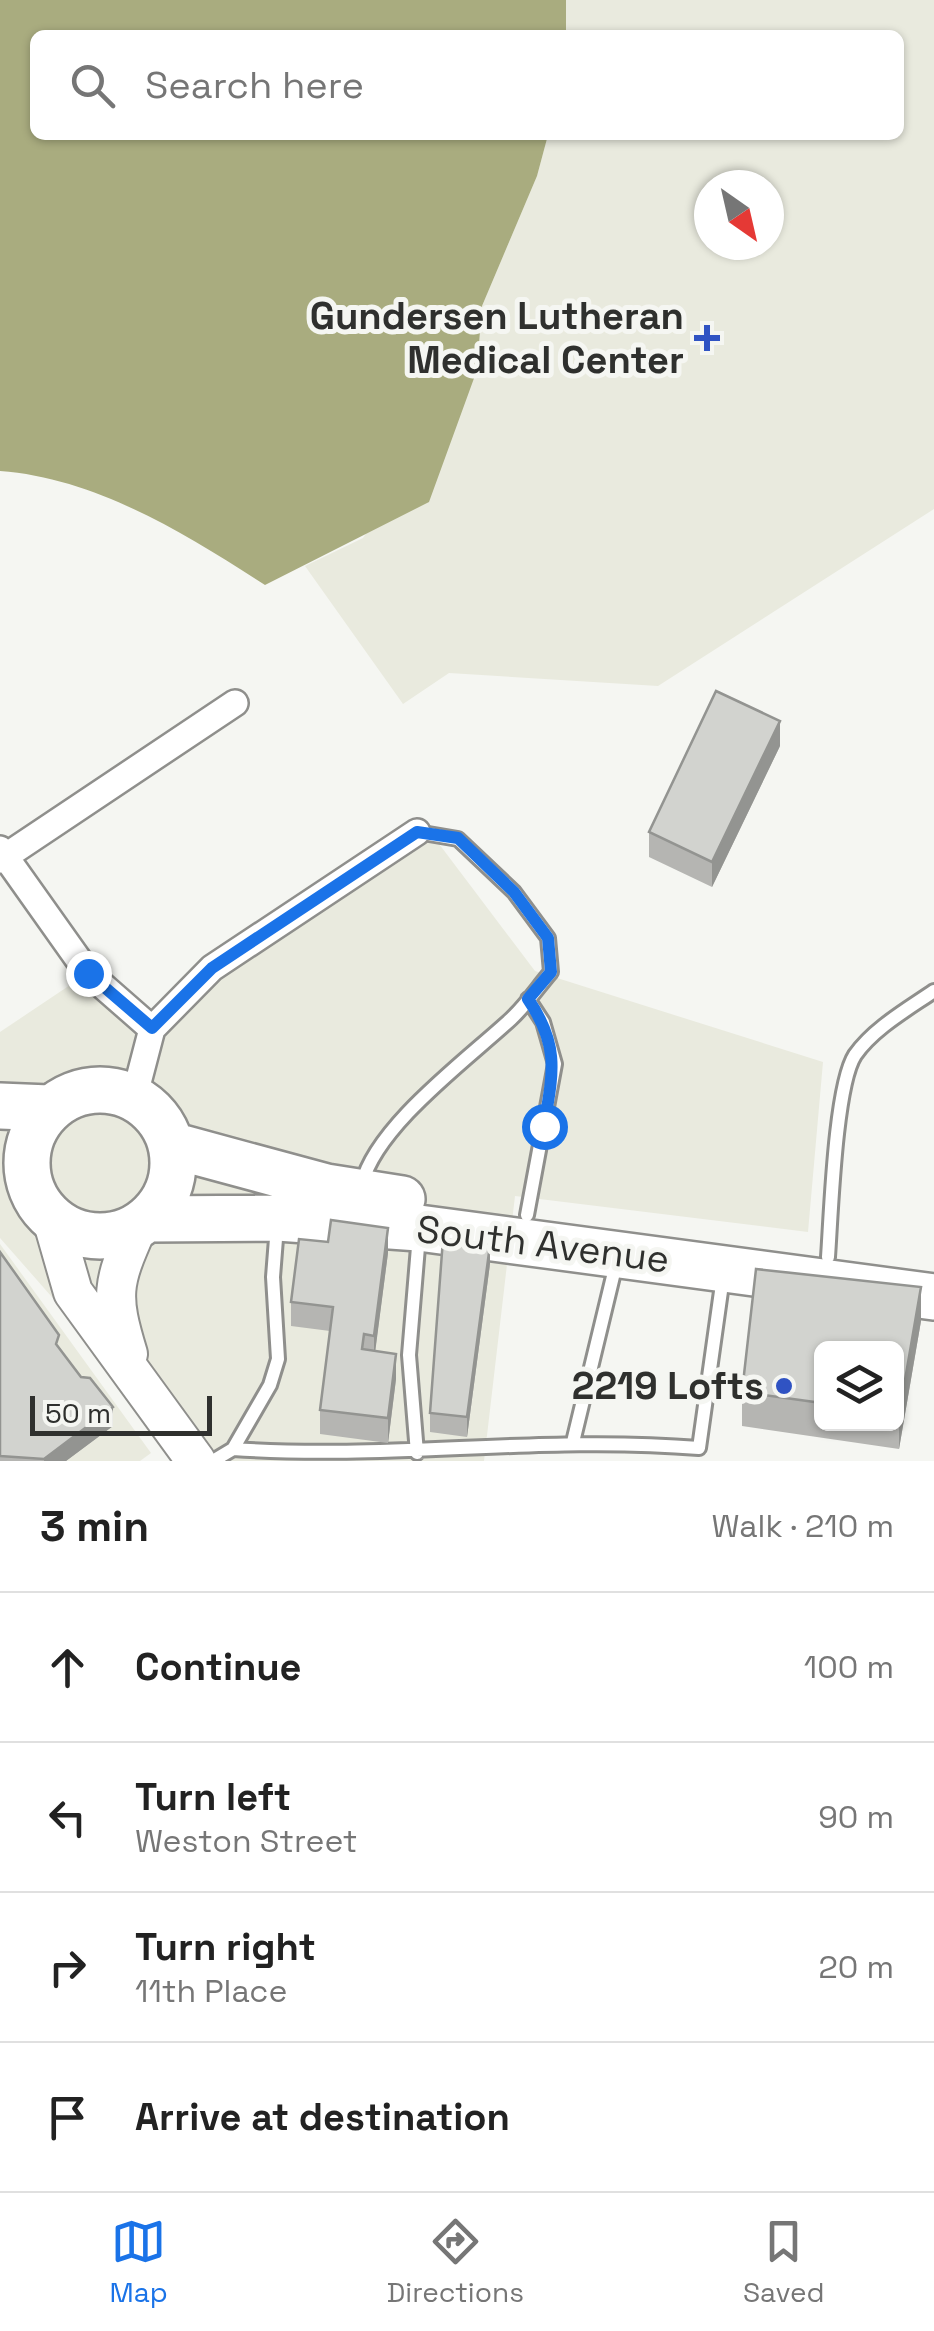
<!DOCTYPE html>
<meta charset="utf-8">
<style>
body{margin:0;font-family:"Space Grotesk",sans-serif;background:#f6f6f6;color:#222}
.controls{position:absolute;right:30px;bottom:30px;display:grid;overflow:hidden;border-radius:15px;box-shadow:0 2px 8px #0004}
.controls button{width:90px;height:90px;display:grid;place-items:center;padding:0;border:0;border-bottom:2px solid #e0e0e0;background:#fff;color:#222;font:50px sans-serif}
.compass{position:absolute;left:694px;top:170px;width:90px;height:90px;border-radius:50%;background:#fff;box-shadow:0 2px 8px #0004;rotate:146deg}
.scale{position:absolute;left:30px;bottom:25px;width:182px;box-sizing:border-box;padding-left:10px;border:5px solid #2f302e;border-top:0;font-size:28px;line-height:35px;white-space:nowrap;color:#2f302e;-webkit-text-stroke:8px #f5f6f2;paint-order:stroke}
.stop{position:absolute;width:30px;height:30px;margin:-22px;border:8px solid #1a73e8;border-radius:50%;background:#fff}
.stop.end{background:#1a73e8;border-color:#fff;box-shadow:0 2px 10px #0008}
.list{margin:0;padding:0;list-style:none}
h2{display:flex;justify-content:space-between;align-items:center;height:130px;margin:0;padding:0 40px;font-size:42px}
h2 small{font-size:32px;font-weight:400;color:#767676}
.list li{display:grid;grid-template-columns:65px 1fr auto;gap:30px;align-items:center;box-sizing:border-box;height:150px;padding:0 40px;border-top:2px solid #e0e0e0}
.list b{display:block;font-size:38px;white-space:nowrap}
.list p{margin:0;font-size:32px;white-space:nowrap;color:#767676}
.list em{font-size:32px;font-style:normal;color:#767676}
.icon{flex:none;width:55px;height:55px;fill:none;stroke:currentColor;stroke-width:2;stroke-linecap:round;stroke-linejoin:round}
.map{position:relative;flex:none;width:934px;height:1461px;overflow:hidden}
.search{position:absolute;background:#fff;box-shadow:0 2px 8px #0004;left:30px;right:30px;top:30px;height:110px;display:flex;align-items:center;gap:25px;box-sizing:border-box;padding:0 35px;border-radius:15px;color:#767676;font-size:38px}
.sheet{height:730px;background:#fff}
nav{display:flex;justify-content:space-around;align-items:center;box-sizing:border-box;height:140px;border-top:2px solid #e0e0e0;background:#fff;font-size:28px;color:#767676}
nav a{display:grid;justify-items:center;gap:5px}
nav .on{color:#1a73e8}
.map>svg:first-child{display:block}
.built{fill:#e9eade;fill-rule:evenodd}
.water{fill:#a9ac7f}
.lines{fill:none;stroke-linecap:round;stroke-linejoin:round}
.lane-casing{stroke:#8f8f8c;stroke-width:18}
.street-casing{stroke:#8f8f8c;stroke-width:30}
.primary-casing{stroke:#8f8f8c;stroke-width:42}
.highway-casing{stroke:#8f8f8c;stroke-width:50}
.lane{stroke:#fff;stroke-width:12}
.street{stroke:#fff;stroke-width:25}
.primary{stroke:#fff;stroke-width:38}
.highway{stroke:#fff;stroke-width:45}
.wall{fill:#b5b5b2;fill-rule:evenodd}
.shaded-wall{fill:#939491}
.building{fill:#d2d3cf;stroke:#939491;stroke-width:2.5}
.route{stroke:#1a73e8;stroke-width:12}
.poi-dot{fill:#3053c3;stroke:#f5f6f2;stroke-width:4}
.labels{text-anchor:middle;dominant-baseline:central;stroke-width:10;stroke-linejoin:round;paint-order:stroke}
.poi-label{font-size:38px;font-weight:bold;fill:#2f302e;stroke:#f5f6f2;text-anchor:end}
.street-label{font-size:38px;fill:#2f302e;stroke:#f5f6f2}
</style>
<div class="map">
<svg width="934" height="1461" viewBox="0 0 934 1461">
<rect width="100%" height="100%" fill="#f5f6f2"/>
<path class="built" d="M566 0H934V509L658 686 449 673 403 704 305 566 363 538 477 370 482 306 537 176 548 135H899V35H566ZM709 185H769V245H709Z
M421 820 535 971 823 1062 808 1232 515 1196 484 1461H196L0 1238V1032L88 973 152 1028Z
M0 1244 151 1453 140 1461H0Z"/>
<path class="water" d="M0 0H566V35H35V135H548L537 176 482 306 477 370 429 502 265 585C186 534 96 478 0 471Z"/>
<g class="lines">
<g class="lane-casing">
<path id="lane" d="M362 1184C376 1126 468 1059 511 1019 526 1005 538 987 551 972L548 938 514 892 458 839 417 832
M527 1215 555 1064 543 1022 528 999
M828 1257C831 1216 835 1086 855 1055 874 1028 908 1009 934 991
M573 1442 616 1264
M233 1449 270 1385 278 1359 273 1277 277 1226
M417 1453 409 1355 419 1235
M213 1461 233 1449C389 1460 543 1435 699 1448L723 1277"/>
</g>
<g class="street-casing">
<path id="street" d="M0 849 88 973 152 1029
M0 860 235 703
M134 1098 152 1029 212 968 417 832"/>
</g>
<g class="primary-casing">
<path id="primary" d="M52 1219 73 1292 196 1461
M128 1354C110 1295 112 1284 137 1228"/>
</g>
<g class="highway-casing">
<path id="highway" d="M27 1163a73 73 0 1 1 146 0a73 73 0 1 1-146 0Z
M0 1106 49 1108
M171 1145 326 1187 402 1199
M149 1219 278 1218 419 1228 934 1297"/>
</g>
<use href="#lane" class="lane"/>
<use href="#street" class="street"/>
<use href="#primary" class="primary"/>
<use href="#highway" class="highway"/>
</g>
<path class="wall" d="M780 746 712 887 649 857V832Z
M0 1252 59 1348 113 1426 66 1461H0Z
M388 1253 375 1351 396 1379 388 1443 320 1434V1410L330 1331 291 1326V1302Z
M490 1264 467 1437 430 1432V1413Z
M756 1269 921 1287V1321L899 1449 742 1426V1392ZM822 1348H896V1424H822Z"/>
<path class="shaded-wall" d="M780 721V746L712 887V862Z
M388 1228V1253L374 1361V1336Z
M490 1245V1264L467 1437V1417Z
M921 1287V1321L899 1449V1415Z
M396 1354V1379L388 1443V1418Z
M113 1407V1426L66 1461H44V1459Z"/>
<path class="building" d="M716 691 780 721 712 862 649 832Z
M331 1220 388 1228 374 1336 364 1334 362 1349 396 1354 388 1418 320 1410 333 1307 291 1302 299 1239 328 1242Z
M443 1239 490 1245 467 1417 430 1413Z
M0 1252 59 1335 56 1344 81 1377 90 1378 113 1407 44 1459 0 1456Z
M756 1269 921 1287 899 1415 896 1414V1348H822V1403L742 1392Z"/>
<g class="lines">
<path class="route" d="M88 973 152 1028 212 968 417 832 458 838 514 892 548 938 551 972 528 999C560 1046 553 1073 544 1126"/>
</g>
<g class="poi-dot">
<path d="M702 323h10v10h10v10h-10v10h-10v-10h-10v-10h10z"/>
<circle cx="784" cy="1386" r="10"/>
</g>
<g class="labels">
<g class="poi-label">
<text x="684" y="316">Gundersen Lutheran<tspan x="684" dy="44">Medical Center</tspan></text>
<text x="764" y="1386">2219 Lofts</text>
</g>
<g class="street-label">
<text transform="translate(543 1244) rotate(7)">South Avenue</text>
</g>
</g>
</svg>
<div class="controls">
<button><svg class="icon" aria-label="layers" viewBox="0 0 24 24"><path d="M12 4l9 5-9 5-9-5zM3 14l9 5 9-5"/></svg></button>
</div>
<svg class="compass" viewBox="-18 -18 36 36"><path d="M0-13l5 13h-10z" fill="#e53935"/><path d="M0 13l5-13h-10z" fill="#767676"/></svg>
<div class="scale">50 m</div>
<div class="stop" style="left:544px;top:1126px"></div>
<div class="stop end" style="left:88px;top:973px"></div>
<div class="search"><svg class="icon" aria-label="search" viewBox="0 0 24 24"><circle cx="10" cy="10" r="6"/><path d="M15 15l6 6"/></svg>Search here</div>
</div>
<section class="sheet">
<h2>3 min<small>Walk · 210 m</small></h2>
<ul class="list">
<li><svg class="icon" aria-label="ahead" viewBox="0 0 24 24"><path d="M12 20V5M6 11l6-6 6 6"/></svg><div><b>Continue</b></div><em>100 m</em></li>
<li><svg class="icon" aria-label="left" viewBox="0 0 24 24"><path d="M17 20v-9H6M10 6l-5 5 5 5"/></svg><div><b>Turn left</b><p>Weston Street</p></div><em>90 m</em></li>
<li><svg class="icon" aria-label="right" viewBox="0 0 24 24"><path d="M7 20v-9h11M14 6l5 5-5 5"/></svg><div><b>Turn right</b><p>11th Place</p></div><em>20 m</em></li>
<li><svg class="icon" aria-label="arrive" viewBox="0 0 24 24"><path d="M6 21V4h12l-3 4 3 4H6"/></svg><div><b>Arrive at destination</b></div></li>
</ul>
</section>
<nav>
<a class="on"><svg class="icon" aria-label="map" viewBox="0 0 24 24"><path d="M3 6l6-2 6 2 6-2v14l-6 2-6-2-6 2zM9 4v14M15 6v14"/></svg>Map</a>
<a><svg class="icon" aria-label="directions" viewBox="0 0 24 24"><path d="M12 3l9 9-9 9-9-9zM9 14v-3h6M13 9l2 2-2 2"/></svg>Directions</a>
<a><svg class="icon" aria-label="saved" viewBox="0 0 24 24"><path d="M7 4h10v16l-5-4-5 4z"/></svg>Saved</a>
</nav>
